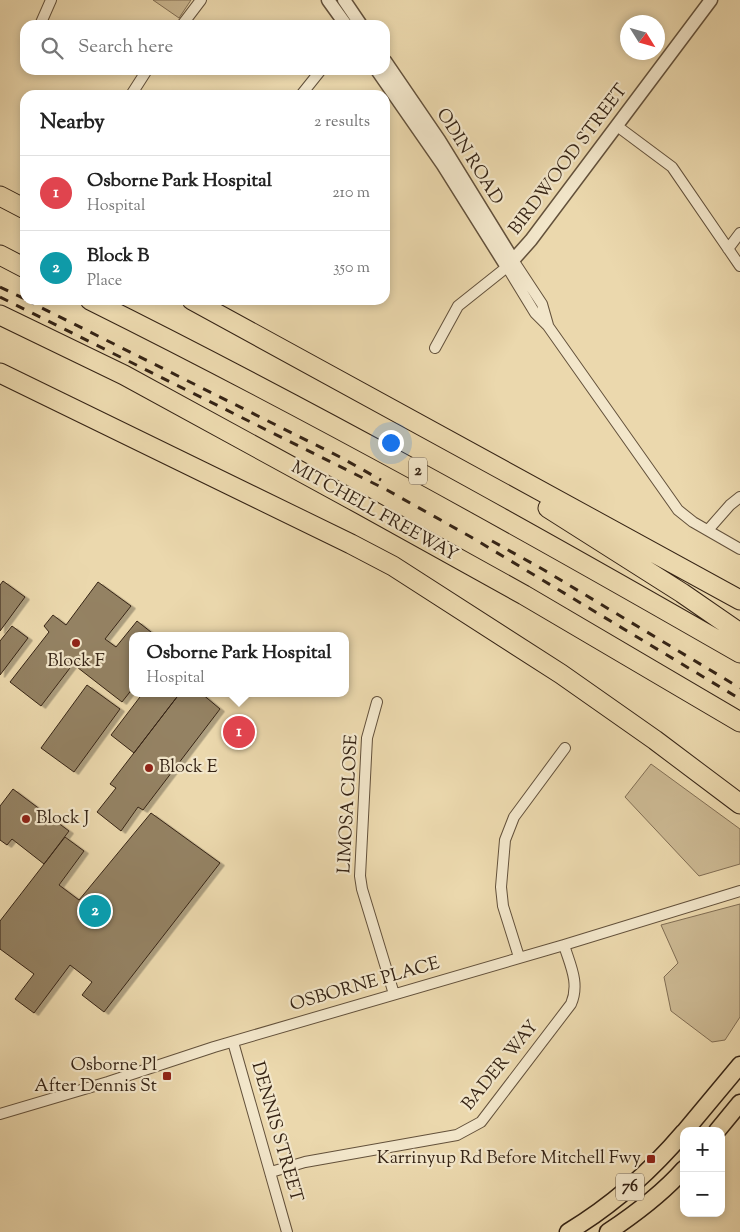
<!DOCTYPE html>
<meta charset="utf-8">
<style>
body{margin:0;font-family:"Sorts Mill Goudy",serif;background:#f6f6f6;color:#222}
.controls{position:absolute;right:15px;bottom:15px;display:grid;overflow:hidden;border-radius:10px;box-shadow:0 2px 8px #0003}
.controls button{width:45px;height:45px;display:grid;place-items:center;padding:0;border:0;border-bottom:1px solid #e0e0e0;background:#fff;color:#222;font:25px sans-serif}
.compass{position:absolute;left:620px;top:15px;width:45px;height:45px;border-radius:50%;background:#fff;box-shadow:0 2px 8px #0003;rotate:127deg}
.you{position:absolute;left:390px;top:442px;width:18px;height:18px;margin:-12px;border:4px solid #fff;border-radius:50%;background:#1a73e8;box-shadow:0 0 0 8px #1a73e833}
.badge{display:grid;place-items:center;width:32px;height:32px;border-radius:50%;background:#0b8043;color:#fff;font-size:16px;font-weight:700}
.pin{position:absolute;translate:-50% -50%;border:2px solid #fff;box-shadow:0 1px 5px #0006}
.popup{position:absolute;left:129px;top:632px;width:220px;height:65px;box-sizing:border-box;display:grid;place-content:center;border-radius:10px;background:#fff;filter:drop-shadow(0 1px 4px #0005);font-size:16px;white-space:nowrap;color:#767676}
.popup b{font-size:19px;color:#222}
.popup::after{content:'';position:absolute;left:50%;top:100%;margin-left:-10px;border:10px solid transparent;border-top-color:#fff}
.list{margin:0;padding:0;list-style:none}
h2{display:flex;justify-content:space-between;align-items:center;height:65px;margin:0;padding:0 20px;font-size:21px}
h2 small{font-size:16px;font-weight:400;color:#767676}
.list li{display:grid;grid-template-columns:32px 1fr auto;gap:15px;align-items:center;box-sizing:border-box;height:75px;padding:0 20px;border-top:1px solid #e0e0e0}
.list b{display:block;font-size:19px;white-space:nowrap}
.list p{margin:0;font-size:16px;white-space:nowrap;color:#767676}
.list em{font-size:16px;font-style:normal;color:#767676}
.icon{flex:none;width:28px;height:28px;fill:none;stroke:currentColor;stroke-width:2;stroke-linecap:round;stroke-linejoin:round}
.map{position:relative;flex:none;width:740px;height:1232px;overflow:hidden}
.search{position:absolute;background:#fff;box-shadow:0 2px 8px #0003;left:20px;top:20px;width:370px;height:55px;display:flex;align-items:center;gap:12px;box-sizing:border-box;padding:0 18px;border-radius:15px;color:#767676;font-size:19px}
.panel{position:absolute;background:#fff;box-shadow:0 2px 8px #0003;left:20px;top:90px;width:370px;height:215px;border-radius:15px}
.map>svg:first-child{display:block}
.green{fill:#ccb993;stroke:#816e54}
.building{fill:#948264;stroke:#362415;filter:url(#shadow)}
.lines{fill:none;stroke-linecap:round;stroke-linejoin:round}
.minor-casing{stroke:#63513b;stroke-width:12}
.tertiary-casing{stroke:#63513b;stroke-width:15}
.trunk-casing{stroke:#362415;stroke-width:19}
.motorway-casing{stroke:#362415;stroke-width:21}
.minor{stroke:#f2e6ca;stroke-width:10}
.tertiary{stroke:#f2e6ca;stroke-width:12}
.trunk{stroke:#ebd8ad;stroke-width:16}
.motorway{stroke:#ebd8ad;stroke-width:19}
.rail{stroke:#362415;stroke-width:3;stroke-dasharray:9 9;stroke-linecap:butt}
.poi-dot{fill:#8f2418;stroke:#f2e6ca;stroke-width:2}
.labels{text-anchor:middle;dominant-baseline:central;stroke-width:4.5;stroke-linejoin:round;paint-order:stroke}
.shield{fill:#f2e6ca;stroke:#6e5e4b;stroke-width:1}
.shield-label{font-size:16px;font-weight:bold;fill:#362415}
.street-label{font-size:18px;fill:#362415;stroke:#f2e6ca}
.poi-label{font-size:18px;fill:#362415;stroke:#f2e6ca;text-anchor:start}
</style>
<div class="map">
<svg width="740" height="1232" viewBox="0 0 740 1232">
<defs>
<filter id="shadow"><feDropShadow dx="4.5" dy="2.5" stdDeviation="0" flood-color="#0004"/></filter>
</defs>
<rect width="100%" height="100%" fill="#ebd8ad"/>
<filter id="stains"><feTurbulence type="fractalNoise" baseFrequency=".004" numOctaves="4"/><feColorMatrix values="0 0 0 0 .2 0 0 0 0 .09 0 0 0 0 .02 0 0 0 .5 -.17"/></filter>
<radialGradient id="worn" r=".72"><stop offset=".6" stop-color="#630" stop-opacity="0"/><stop offset="1" stop-color="#630" stop-opacity=".3"/></radialGradient>
<path class="green" d="M153 0H191L179 18Z
M651 764 740 829V864L699 876 625 797Z
M740 904V1017L725 1040 712 1042 671 1011 664 977 678 963 661 925Z"/>
<path class="building" d="M3 581 25 597 0 631V585Z
M98 582 131 606 105 639 116 647 137 621 156 636H133V688L122 702 73 664 41 706 10 682 49 632 44 626 53 615 66 625Z
M12 626 28 638 0 675V641Z
M87 685 120 709 74 772 41 748Z
M143 693H180L134 753 111 735Z
M180 693H201L220 709 143 810 138 807 121 831 97 812 116 788 110 784Z
M13 789 69 831 44 864 12 839 7 845 0 840V806Z
M151 813 220 863 104 1012 82 995 92 982 70 965 34 1013 15 999 34 974 0 949V921L65 837 84 851 59 885 79 900Z"/>
<g class="lines">
<g class="minor-casing">
<path id="minor" d="M40 25 51 0
M182 25 201 0
M131 95 147 70
M301 95 321 70
M617 126 672 167 740 266
M728 249 740 233
M513 260 542 304 548 325
M435 348 458 306 507 267 535 313 548 326 678 510 693 522 740 549
M708 530 730 505 740 497
M377 702 367 738 360 876 362 889 394 994
M519 957 503 906 501 887 505 840 514 817 565 748
M233 1042 287 1232
M0 1114 108 1082 214 1047 564 945 740 891
M271 1172 305 1162 457 1135 481 1122 571 1004C580 983 570 965 564 945"/>
</g>
<g class="tertiary-casing">
<path id="tertiary" d="M328 0 346 25
M344 0 361 25
M385 61 439 140 513 260
M377 70 443 165 507 267 531 240 711 0"/>
</g>
<g class="trunk-casing">
<path id="trunk" d="M685 1131 740 1065
M717 1131 740 1103
M568 1232C613 1205 650 1172 684 1132
M608 1232C635 1214 662 1194 684 1169"/>
</g>
<g class="motorway-casing">
<path id="motorway" d="M0 196 25 209
M0 255 25 268
M90 300C311 410 526 530 740 653
M192 300 740 600
M0 315 124 375 360 504 524 595 740 722
M0 373 351 544 393 566 561 674 655 740 740 804
M548 508 682 593 740 633"/>
</g>
<use href="#minor" class="minor"/>
<use href="#tertiary" class="tertiary"/>
<use href="#trunk" class="trunk"/>
<use href="#motorway" class="motorway"/>
<path class="rail" d="M0 287 25 299
M0 297 387 490 471 537 740 699
M26 300 340 457 381 480
M492 541 544 570 740 688"/>
</g>
<g class="poi-dot">
<circle cx="76" cy="643" r="5"/>
<circle cx="149" cy="768" r="5"/>
<circle cx="26" cy="819" r="5"/>
<rect x="162" y="1071" width="10" height="10" rx="2.5"/>
<rect x="646" y="1154" width="10" height="10" rx="2.5"/>
</g>
<g class="labels">
<g class="shield">
<rect x="409" y="457.5" width="18" height="27" rx="4"/>
<rect x="616" y="1173.5" width="28" height="27" rx="4"/>
</g>
<g class="shield-label">
<text x="418" y="471">2</text>
<text x="630" y="1187">76</text>
</g>
<g class="street-label">
<text transform="translate(469 157) rotate(58)">ODIN ROAD</text>
<text transform="translate(569 160) rotate(-53)">BIRDWOOD STREET</text>
<text transform="translate(374 512) rotate(29)">MITCHELL FREEWAY</text>
<text transform="translate(349 804) rotate(-87)">LIMOSA CLOSE</text>
<text transform="translate(365 985) rotate(-16)">OSBORNE PLACE</text>
<text transform="translate(501 1066) rotate(-51)">BADER WAY</text>
<text transform="translate(276 1132) rotate(74)">DENNIS STREET</text>
</g>
<g class="poi-label">
<text x="76" y="662" text-anchor="middle">Block F</text>
<text x="159" y="768">Block E</text>
<text x="36" y="819">Block J</text>
<text x="157" y="1066" text-anchor="end">Osborne Pl<tspan x="157" dy="21">After Dennis St</tspan></text>
<text x="641" y="1159" text-anchor="end">Karrinyup Rd Before Mitchell Fwy</text>
</g>
</g>
<rect width="100%" height="100%" filter="url(#stains)"/>
<rect width="100%" height="100%" fill="url(#worn)"/>
</svg>
<div class="controls">
<button>+</button>
<button>−</button>
</div>
<svg class="compass" viewBox="-18 -18 36 36"><path d="M0-13l5 13h-10z" fill="#e53935"/><path d="M0 13l5-13h-10z" fill="#767676"/></svg>
<div class="you"></div>
<div class="pin badge" style="left:239px;top:732px;background:#e0444e">1</div>
<div class="popup"><b>Osborne Park Hospital</b>Hospital</div>
<div class="pin badge" style="left:95px;top:911px;background:#0f9aa8">2</div>
<div class="search"><svg class="icon" aria-label="search" viewBox="0 0 24 24"><circle cx="10" cy="10" r="6"/><path d="M15 15l6 6"/></svg>Search here</div>
<section class="panel">
<h2>Nearby<small>2 results</small></h2>
<ul class="list">
<li><span class="badge" style="background:#e0444e">1</span><div><b>Osborne Park Hospital</b><p>Hospital</p></div><em>210 m</em></li>
<li><span class="badge" style="background:#0f9aa8">2</span><div><b>Block B</b><p>Place</p></div><em>350 m</em></li>
</ul>
</section>
</div>
